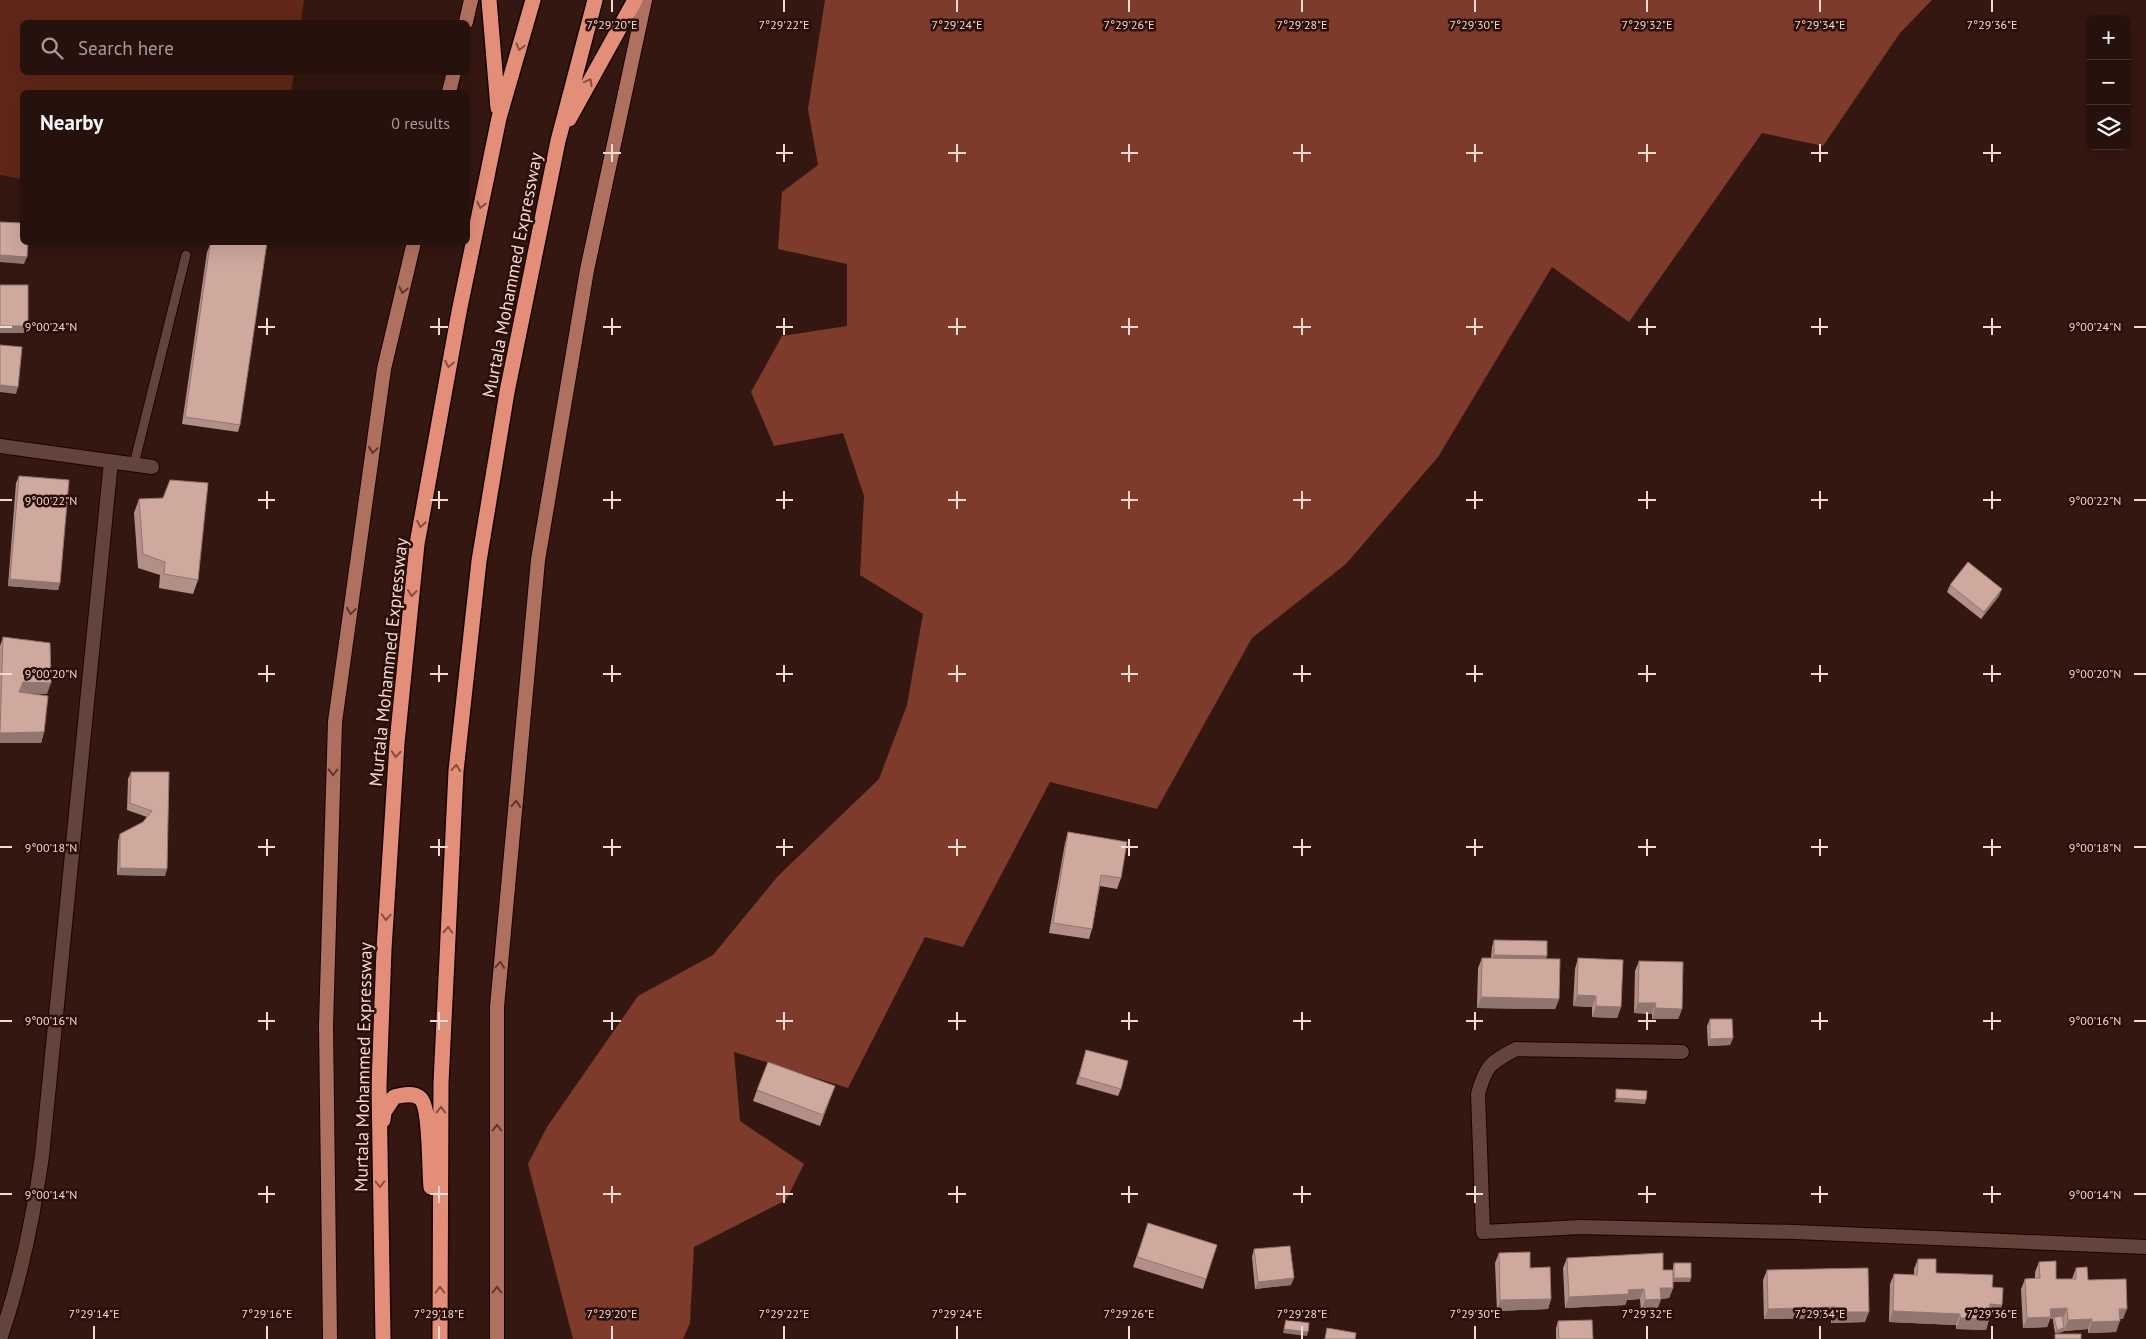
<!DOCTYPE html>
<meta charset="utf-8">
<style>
body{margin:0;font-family:"PT Sans",sans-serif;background:#331f1a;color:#f1f3f6}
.controls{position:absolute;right:15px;top:15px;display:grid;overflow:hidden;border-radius:8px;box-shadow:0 5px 20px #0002}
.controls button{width:45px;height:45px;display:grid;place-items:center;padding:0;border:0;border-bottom:1px solid #43312d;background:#27110c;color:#f1f3f6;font:25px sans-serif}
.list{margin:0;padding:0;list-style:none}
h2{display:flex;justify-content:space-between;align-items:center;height:65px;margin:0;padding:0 20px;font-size:21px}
h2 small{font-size:16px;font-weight:400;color:#a49d9d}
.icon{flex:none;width:28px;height:28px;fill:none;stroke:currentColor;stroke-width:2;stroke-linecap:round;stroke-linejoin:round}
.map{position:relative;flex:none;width:2146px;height:1339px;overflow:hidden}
.search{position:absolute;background:#27110c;box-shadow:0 5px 20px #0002;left:20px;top:20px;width:450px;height:55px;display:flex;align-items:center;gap:12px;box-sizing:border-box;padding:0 18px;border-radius:8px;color:#a49d9d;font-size:19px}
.panel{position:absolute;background:#27110c;box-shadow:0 5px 20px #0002;left:20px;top:90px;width:450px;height:155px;border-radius:8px}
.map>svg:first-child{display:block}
.green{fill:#612718}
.forest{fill:#7e3b2b}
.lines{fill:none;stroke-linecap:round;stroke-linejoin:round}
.service-casing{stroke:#1a0300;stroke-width:11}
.minor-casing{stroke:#1a0300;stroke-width:16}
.primary-casing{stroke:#1a0300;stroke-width:16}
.motorway-casing{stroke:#1a0300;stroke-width:18}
.service{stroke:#64433a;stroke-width:9}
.minor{stroke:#64433a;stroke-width:14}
.primary{stroke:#b07060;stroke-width:14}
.motorway{stroke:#e28e79;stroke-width:15}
.wall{fill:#b29088}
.shaded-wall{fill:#91766f}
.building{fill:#cfa89e;stroke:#91766f}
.oneway{stroke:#864e40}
.oneway2{stroke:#60352b}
.ticks{fill:none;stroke:#efdad4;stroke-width:2}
.labels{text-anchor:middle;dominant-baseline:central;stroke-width:5;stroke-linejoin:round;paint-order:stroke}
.street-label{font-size:18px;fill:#efdad4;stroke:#2a0e07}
.ticks-label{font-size:12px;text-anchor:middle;fill:#efdad4;stroke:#2a0e07;stroke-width:5;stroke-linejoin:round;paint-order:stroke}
</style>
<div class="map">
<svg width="2146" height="1339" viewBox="0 0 2146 1339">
<rect width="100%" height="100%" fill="#341710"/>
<path class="green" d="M0 0H304L301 22H22V72L294 73 291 92H22V179L0 175Z"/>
<path class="forest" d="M825 0H1932L1900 33 1823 146 1762 133 1629 322 1552 267 1438 457 1346 564 1252 638 1157 809 1050 782 963 947 925 937 848 1088 734 1052 740 1121 804 1164 786 1200 694 1247 690 1323 683 1339H573L528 1164 547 1127 638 996 713 955 778 876 879 779 907 705 923 614 860 575 864 496 843 433 774 446 751 392 782 336 847 326V264L778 249 782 192 818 165 808 109Z"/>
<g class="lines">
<g class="service-casing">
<path id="service" d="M134 464 186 255"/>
</g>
<g class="minor-casing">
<path id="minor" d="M0 446 152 467
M1682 1052 1516 1049C1490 1063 1486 1065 1478 1094L1483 1232 1581 1227 1795 1232 2146 1247
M0 1339C21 1279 33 1219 42 1156L111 461"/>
</g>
<g class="primary-casing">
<path id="primary" d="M466 22 471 0
M449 92 454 72
M330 1339 326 1025 335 722 384 369 414 242
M497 1339V1007L538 560 587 270 645 0"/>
</g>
<g class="motorway-casing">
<path id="motorway" d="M489 0 498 108
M569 119 635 0
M383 1120 384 1112 394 1097C402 1095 413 1092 420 1098 431 1107 429 1171 431 1187
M383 1339 379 1085 384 949 397 743 417 544 459 312 499 118 533 0
M440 1339 441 1083 456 771 479 561 507 392 558 141 595 0"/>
</g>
<use href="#service" class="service"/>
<use href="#minor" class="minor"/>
<use href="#primary" class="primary"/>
<use href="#motorway" class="motorway"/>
</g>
<path class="wall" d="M210 245 240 425 238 432 182 424 207 252Z
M19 476 60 583 58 590 8 586 16 483Z
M139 499 198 580 193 594 159 588 160 575 138 568 134 513Z
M1950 585 1999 596 1981 619 1947 592Z
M3 637 47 694 29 693 44 732 41 743H0V646Z
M131 772H169L165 876 117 875 118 841 120 834 143 822 147 817 127 810 128 779Z
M1068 832 1121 878 1117 889 1100 886 1092 929 1089 939 1049 933 1065 843Z
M1494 940 1546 959 1559 999 1555 1009 1477 1008 1478 968 1482 958H1491L1492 947Z
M1578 958 1621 1007 1617 1018 1592 1017V1007L1573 1006 1575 969Z
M1639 961 1682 1009 1678 1019H1652V1014L1634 1013 1635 971Z
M1710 1019 1733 1038 1730 1045 1708 1046 1707 1026Z
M1086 1050 1121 1089 1118 1096 1076 1084Z
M835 1086 820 1126 753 1101 757 1090Z
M1148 1223 1206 1279 1203 1289 1133 1267Z
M1254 1249 1291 1285 1255 1289 1252 1257Z
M1499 1253 1530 1268 1551 1299 1548 1309 1497 1311 1495 1263Z
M1567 1258 1663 1270 1673 1288 1669 1298 1661 1299 1657 1310 1641 1311 1640 1299 1627 1300 1625 1305 1565 1308 1563 1268Z
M1918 1259 1936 1273 1992 1287 2002 1305 1998 1315H1990L1989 1319 1986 1330 1956 1329V1325L1889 1322 1890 1284 1894 1274 1914 1275V1269Z
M2039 1262 2056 1279H2072L2076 1268 2123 1319H2120L2116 1332 2088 1333V1329L2064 1331V1330L2063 1332 2055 1333 2053 1321V1319H2050L2047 1327 2023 1328 2021 1289 2025 1279 2035 1278V1272Z
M1674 1263 1690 1282H1673V1267Z
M1767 1270 1865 1322 1831 1323V1318L1764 1319 1763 1280Z
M1558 1321 1593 1339H1556V1328Z"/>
<path class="shaded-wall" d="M0 255 27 257 24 264 0 262Z
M0 326H28L25 333H0Z
M0 385 18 387 16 394 0 392Z
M10 579 60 583 58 590 8 586Z
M2002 589 1999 596 1981 619 1984 612Z
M23 682 51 683 47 694 20 693 15 702Z
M44 732 41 743H0V733Z
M120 868 167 869 165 876 117 875Z
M1494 955 1547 956 1544 964 1491 962Z
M1577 995 1596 996 1592 1007 1573 1006Z
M1481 997 1559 999 1555 1009 1477 1008Z
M1638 1003H1656L1652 1014 1634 1013Z
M1596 1006 1621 1007 1617 1018 1592 1017Z
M1655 1008 1682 1009 1678 1019H1652Z
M1733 1038 1730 1045 1708 1046 1710 1039Z
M1616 1098 1646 1100 1645 1104 1614 1102Z
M1294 1278 1291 1285 1255 1289 1258 1282Z
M1674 1278H1691L1690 1282H1673Z
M1660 1288H1673L1669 1298 1657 1299Z
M1644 1289 1640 1299 1627 1300 1625 1305 1565 1308 1569 1297 1628 1290Z
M1551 1299 1548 1309 1497 1311 1500 1300Z
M1661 1299 1657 1310 1641 1311 1645 1300Z
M1990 1304 2002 1305 1998 1315H1986Z
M1835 1307 1831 1318 1764 1319 1768 1309Z
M2067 1308 2063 1318 2054 1319V1317L2053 1319H2050L2047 1327 2023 1328 2027 1318 2050 1309Z
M2119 1309H2127L2123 1319H2115Z
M1893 1311 1960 1314 1956 1325 1889 1322Z
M1835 1312H1869L1865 1322 1831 1323Z
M1960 1318 1989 1319 1986 1330 1956 1329Z
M2092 1319 2088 1329 2064 1331 2068 1320Z
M2120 1321 2116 1332 2088 1333 2092 1322Z
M2064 1328 2063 1332 2055 1333 2057 1330Z
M1284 1329 1308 1332 1307 1336 1283 1333Z"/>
<path class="building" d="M0 222 22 223V242H28L27 257 0 255Z
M216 242H267L240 425 185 417 210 245Z
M0 285H28V326H0Z
M0 345 22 347 18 387 0 385Z
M19 476 69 480 60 583 10 579Z
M170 480 208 483 198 580 164 574 165 562 143 554 139 499 163 498Z
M1968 562 2002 589 1984 612 1950 585Z
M3 637 50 643 51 683 23 682 19 692 48 696 44 732 0 733Z
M131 772H169L167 869 120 868V834L143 822 152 811 130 803Z
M1068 832 1127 842 1121 878 1101 875 1092 929 1053 923Z
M1494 940 1547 941V956L1494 955Z
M1482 958 1560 959 1559 999 1481 997Z
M1578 958 1623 960 1621 1007 1596 1006V996L1577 995Z
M1639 961 1683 962 1682 1009 1655 1008 1656 1003H1638Z
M1710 1019H1732L1733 1038 1710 1039Z
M1086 1050 1128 1061 1121 1089 1079 1077Z
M768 1062 835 1086 823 1115 757 1090Z
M1616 1089 1647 1091 1646 1100 1616 1098Z
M1148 1223 1217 1245 1206 1279 1137 1257Z
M1290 1246 1294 1278 1258 1282 1254 1249Z
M1530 1252V1268L1550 1267 1551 1299 1500 1300 1499 1253Z
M1663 1253V1270H1673V1288H1660L1661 1299 1645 1300 1644 1289 1628 1290 1629 1294 1569 1297 1567 1258Z
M1918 1259H1936V1273L1993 1275 1992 1287 2003 1288 2002 1305 1990 1304 1989 1319 1960 1318V1314L1893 1311 1894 1274 1917 1275Z
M2056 1261V1279H2076V1268L2087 1267 2088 1280 2126 1279 2127 1309H2119L2120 1321 2092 1322V1319L2068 1320 2067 1308 2050 1309 2051 1317 2027 1318 2025 1279 2040 1278 2039 1262Z
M1674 1263H1691V1278H1674Z
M1868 1268 1869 1312H1835V1307L1768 1309 1767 1270Z
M2062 1316 2064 1328 2057 1330 2054 1317Z
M1286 1320 1309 1323 1308 1332 1284 1329Z
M1592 1320 1593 1339H1559L1558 1321Z
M1327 1328 1356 1333 1355 1339H1325Z
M2055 1334H2081V1339H2055Z"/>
<defs><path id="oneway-chevron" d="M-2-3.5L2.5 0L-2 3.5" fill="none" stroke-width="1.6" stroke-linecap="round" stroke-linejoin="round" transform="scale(1.25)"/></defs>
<g class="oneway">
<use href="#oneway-chevron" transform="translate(520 47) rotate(106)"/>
<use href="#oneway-chevron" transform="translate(589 82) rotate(-62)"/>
<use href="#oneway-chevron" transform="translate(481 205) rotate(102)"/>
<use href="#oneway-chevron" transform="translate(449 364) rotate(101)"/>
<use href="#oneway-chevron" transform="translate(421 524) rotate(100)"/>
<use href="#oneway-chevron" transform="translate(412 593) rotate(96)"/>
<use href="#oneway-chevron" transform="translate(396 754) rotate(94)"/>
<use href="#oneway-chevron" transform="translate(456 768) rotate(-85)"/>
<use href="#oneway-chevron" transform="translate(386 917) rotate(94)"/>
<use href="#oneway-chevron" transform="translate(448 930) rotate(-87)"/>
<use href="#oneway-chevron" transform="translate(441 1110) rotate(-89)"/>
<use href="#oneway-chevron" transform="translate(380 1184) rotate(89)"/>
<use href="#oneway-chevron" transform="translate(440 1290) rotate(-90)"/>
</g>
<g class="oneway2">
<use href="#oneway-chevron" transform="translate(403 290) rotate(103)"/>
<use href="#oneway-chevron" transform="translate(373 450) rotate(98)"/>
<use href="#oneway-chevron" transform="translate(351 611) rotate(98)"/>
<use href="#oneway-chevron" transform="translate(333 772) rotate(92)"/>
<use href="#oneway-chevron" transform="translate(516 804) rotate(-85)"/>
<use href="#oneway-chevron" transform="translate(500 965) rotate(-85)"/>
<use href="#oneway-chevron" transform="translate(497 1128) rotate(-90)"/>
<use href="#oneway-chevron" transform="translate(497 1290) rotate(-90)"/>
</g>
<path class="ticks" d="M612 0V12M784 0V12M957 0V12M1129 0V12M1302 0V12M1475 0V12M1647 0V12M1820 0V12M1992 0V12M612 144V162M784 144V162M957 144V162M1129 144V162M1302 144V162M1475 144V162M1647 144V162M1820 144V162M1992 144V162M603 153H621M776 153H793M948 153H966M1121 153H1138M1293 153H1311M1466 153H1483M1638 153H1656M1811 153H1828M1983 153H2001M267 318V335M439 318V335M612 318V335M784 318V335M957 318V335M1129 318V335M1302 318V335M1475 318V335M1647 318V335M1820 318V335M1992 318V335M0 327H12M258 327H275M430 327H448M603 327H621M776 327H793M948 327H966M1121 327H1138M1293 327H1311M1466 327H1483M1638 327H1656M1811 327H1828M1983 327H2001M2134 327H2146M267 491V509M439 491V509M612 491V509M784 491V509M957 491V509M1129 491V509M1302 491V509M1475 491V509M1647 491V509M1820 491V509M1992 491V509M0 500H12M258 500H275M430 500H448M603 500H621M776 500H793M948 500H966M1121 500H1138M1293 500H1311M1466 500H1483M1638 500H1656M1811 500H1828M1983 500H2001M2134 500H2146M267 665V682M439 665V682M612 665V682M784 665V682M957 665V682M1129 665V682M1302 665V682M1475 665V682M1647 665V682M1820 665V682M1992 665V682M0 674H12M258 674H275M430 674H448M603 674H621M776 674H793M948 674H966M1121 674H1138M1293 674H1311M1466 674H1483M1638 674H1656M1811 674H1828M1983 674H2001M2134 674H2146M267 839V856M439 839V856M612 839V856M784 839V856M957 839V856M1129 839V856M1302 839V856M1475 839V856M1647 839V856M1820 839V856M1992 839V856M0 847H12M258 847H275M430 847H448M603 847H621M776 847H793M948 847H966M1121 847H1138M1293 847H1311M1466 847H1483M1638 847H1656M1811 847H1828M1983 847H2001M2134 847H2146M267 1012V1030M439 1012V1030M612 1012V1030M784 1012V1030M957 1012V1030M1129 1012V1030M1302 1012V1030M1475 1012V1030M1647 1012V1030M1820 1012V1030M1992 1012V1030M0 1021H12M258 1021H275M430 1021H448M603 1021H621M776 1021H793M948 1021H966M1121 1021H1138M1293 1021H1311M1466 1021H1483M1638 1021H1656M1811 1021H1828M1983 1021H2001M2134 1021H2146M267 1186V1203M439 1186V1203M612 1186V1203M784 1186V1203M957 1186V1203M1129 1186V1203M1302 1186V1203M1475 1186V1203M1647 1186V1203M1820 1186V1203M1992 1186V1203M0 1194H12M258 1194H275M430 1194H448M603 1194H621M776 1194H793M948 1194H966M1121 1194H1138M1293 1194H1311M1466 1194H1483M1638 1194H1656M1811 1194H1828M1983 1194H2001M2134 1194H2146M94 1326V1339M267 1326V1339M439 1326V1339M612 1326V1339M784 1326V1339M957 1326V1339M1129 1326V1339M1302 1326V1339M1475 1326V1339M1647 1326V1339M1820 1326V1339M1992 1326V1339"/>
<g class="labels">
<g class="street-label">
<text transform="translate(512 275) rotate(-79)">Murtala Mohammed Expressway</text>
<text transform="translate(388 662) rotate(-84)">Murtala Mohammed Expressway</text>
<text transform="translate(363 1067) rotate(-89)">Murtala Mohammed Expressway</text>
</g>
</g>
<g class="ticks-label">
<text x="612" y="29">7°29'20"E</text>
<text x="784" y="29">7°29'22"E</text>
<text x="957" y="29">7°29'24"E</text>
<text x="1129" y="29">7°29'26"E</text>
<text x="1302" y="29">7°29'28"E</text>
<text x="1475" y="29">7°29'30"E</text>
<text x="1647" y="29">7°29'32"E</text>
<text x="1820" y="29">7°29'34"E</text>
<text x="1992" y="29">7°29'36"E</text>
<text x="51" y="331">9°00'24"N</text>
<text x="2095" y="331">9°00'24"N</text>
<text x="51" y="505">9°00'22"N</text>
<text x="2095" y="505">9°00'22"N</text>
<text x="51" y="678">9°00'20"N</text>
<text x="2095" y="678">9°00'20"N</text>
<text x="51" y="852">9°00'18"N</text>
<text x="2095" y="852">9°00'18"N</text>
<text x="51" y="1025">9°00'16"N</text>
<text x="2095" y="1025">9°00'16"N</text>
<text x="51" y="1199">9°00'14"N</text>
<text x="2095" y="1199">9°00'14"N</text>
<text x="94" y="1318">7°29'14"E</text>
<text x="267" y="1318">7°29'16"E</text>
<text x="439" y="1318">7°29'18"E</text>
<text x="612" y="1318">7°29'20"E</text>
<text x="784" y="1318">7°29'22"E</text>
<text x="957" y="1318">7°29'24"E</text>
<text x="1129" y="1318">7°29'26"E</text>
<text x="1302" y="1318">7°29'28"E</text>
<text x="1475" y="1318">7°29'30"E</text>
<text x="1647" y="1318">7°29'32"E</text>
<text x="1820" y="1318">7°29'34"E</text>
<text x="1992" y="1318">7°29'36"E</text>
</g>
</svg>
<div class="controls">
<button>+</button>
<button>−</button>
<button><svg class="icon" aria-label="layers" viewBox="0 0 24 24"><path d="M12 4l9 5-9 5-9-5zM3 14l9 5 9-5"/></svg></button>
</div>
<div class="search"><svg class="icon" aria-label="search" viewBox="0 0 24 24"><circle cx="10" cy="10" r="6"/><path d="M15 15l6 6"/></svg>Search here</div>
<section class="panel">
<h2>Nearby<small>0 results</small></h2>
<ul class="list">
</ul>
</section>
</div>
